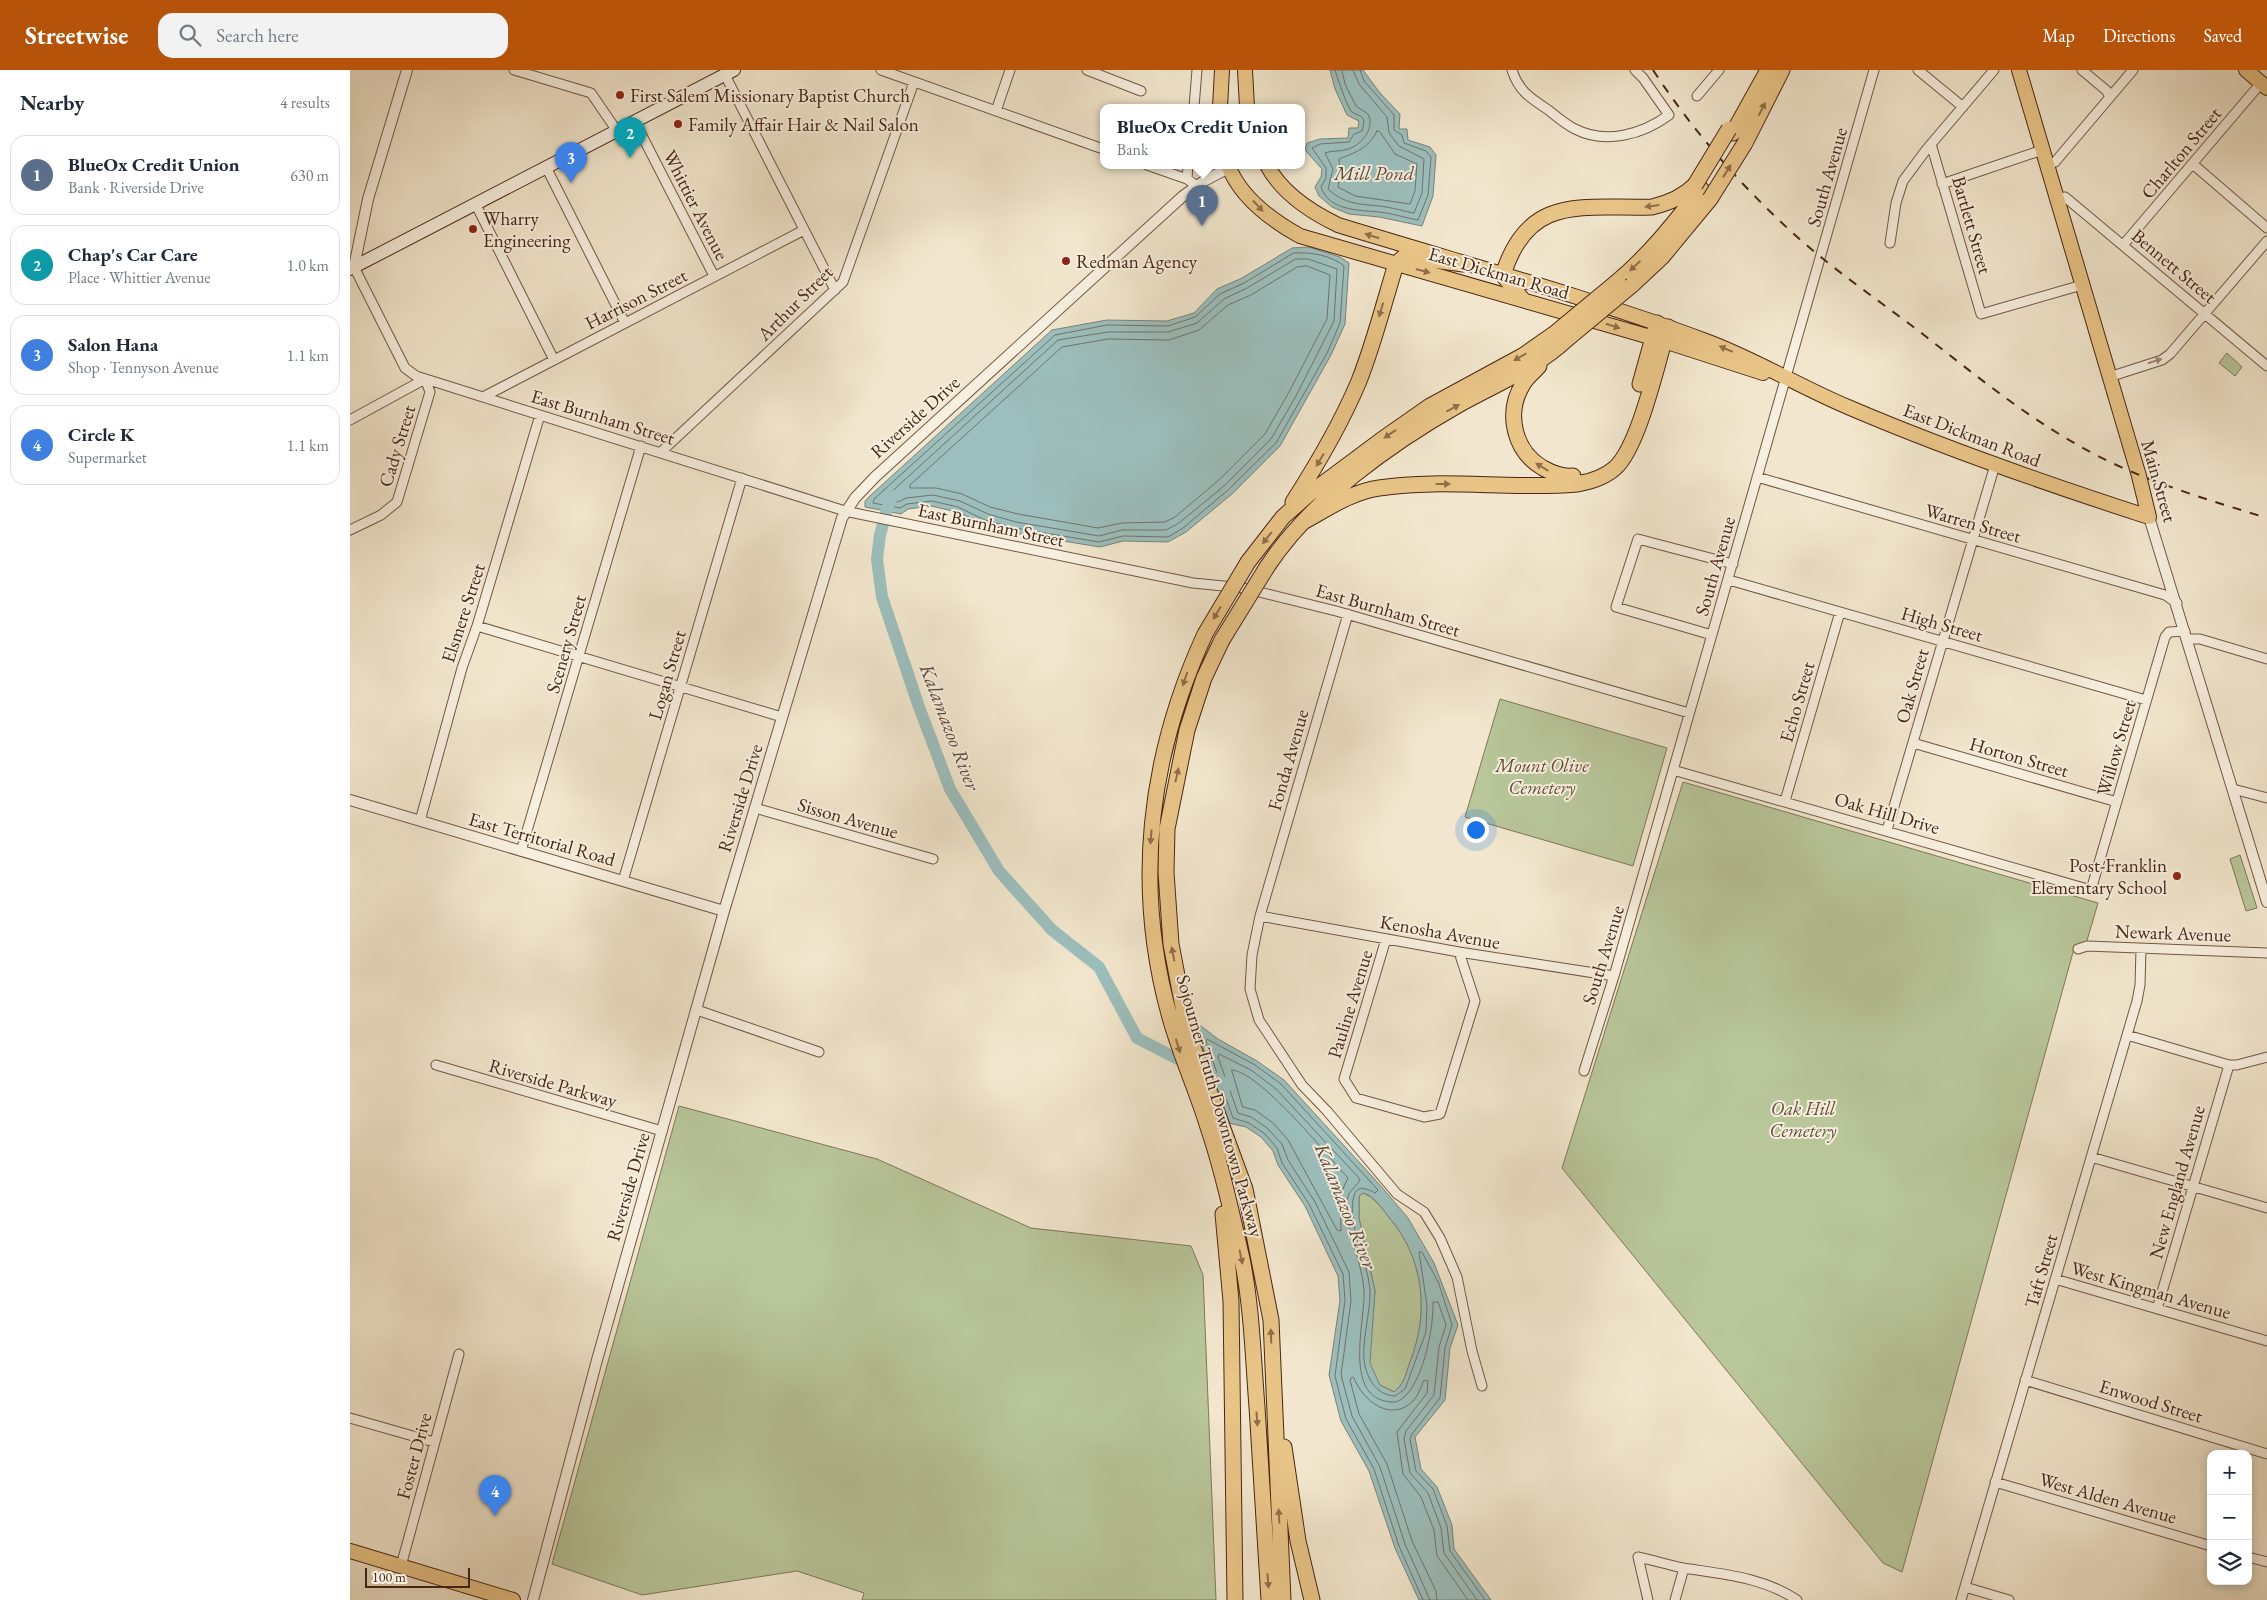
<!DOCTYPE html>
<meta charset="utf-8">
<style>
body{margin:0;font-family:"EB Garamond",serif;background:#f2f2f3;color:#1f2937}
.controls{position:absolute;right:15px;bottom:15px;display:grid;overflow:hidden;border-radius:10px;box-shadow:0 2px 8px #0003}
.controls button{width:45px;height:45px;display:grid;place-items:center;padding:0;border:0;border-bottom:1px solid #e0e1e3;background:#fff;color:#1f2937;font:25px sans-serif}
.scale{position:absolute;left:15px;bottom:12px;width:105px;box-sizing:border-box;padding-left:5px;border:2px solid #492616;border-top:0;font-size:14px;line-height:18px;white-space:nowrap;color:#492616;-webkit-text-stroke:4px #f7efdf;paint-order:stroke}
.you{position:absolute;left:1125px;top:759px;width:18px;height:18px;margin:-12px;border:4px solid #fff;border-radius:50%;background:#1a73e8;box-shadow:0 0 0 8px #1a73e833}
.badge{display:grid;place-items:center;width:32px;height:32px;border-radius:50%;background:#b45309;color:#fff;font-size:16px;font-weight:700}
.pin{position:absolute;translate:-50% -41px;filter:drop-shadow(0 1px 2px #0008)}
.pin::after{content:'';position:absolute;top:26px;width:18px;height:15px;background:inherit;clip-path:polygon(0 0,100% 0,50% 100%)}
.popup{position:absolute;left:750px;top:34px;width:205px;height:65px;box-sizing:border-box;display:grid;place-content:center;border-radius:10px;background:#fff;filter:drop-shadow(0 1px 4px #0005);font-size:16px;white-space:nowrap;color:#747a83}
.popup b{font-size:19px;color:#1f2937}
.popup::after{content:'';position:absolute;left:50%;top:100%;margin-left:-10px;border:10px solid transparent;border-top-color:#fff}
.list{margin:0;padding:0;list-style:none}
h2{display:flex;justify-content:space-between;align-items:center;height:65px;margin:0;padding:0 20px;font-size:21px}
h2 small{font-size:16px;font-weight:400;color:#747a83}
.list li{display:grid;grid-template-columns:32px 1fr auto;gap:15px;align-items:center;box-sizing:border-box;height:80px;margin:0 10px 10px;padding:0 10px;border:1px solid #e0e1e3;border-radius:15px}
.list b{display:block;font-size:19px;white-space:nowrap}
.list p{margin:0;font-size:16px;white-space:nowrap;color:#747a83}
.list em{font-size:16px;font-style:normal;color:#747a83}
.icon{flex:none;width:28px;height:28px;fill:none;stroke:currentColor;stroke-width:2;stroke-linecap:round;stroke-linejoin:round}
.map{position:relative;flex:none;width:1917px;height:1530px;overflow:hidden}
header{display:flex;align-items:center;gap:30px;box-sizing:border-box;height:70px;padding:0 25px;background:#b45309;color:#fff}
header strong{font-size:24px}
nav{display:flex;gap:28px;margin-inline-start:auto;font-size:18px}
.search{width:350px;height:45px;background:#f2f2f3;display:flex;align-items:center;gap:12px;box-sizing:border-box;padding:0 18px;border-radius:15px;color:#747a83;font-size:19px}
main{display:flex}
aside{flex:1;background:#fff}
.map>svg:first-child{display:block}
.green{fill:#b8c69a;stroke:#807658}
.water{fill:#9cbfbd;stroke:#7b827a;fill-rule:evenodd}
.lines{fill:none;stroke-linecap:round;stroke-linejoin:round}
.shore{stroke:#72726a;stroke-width:1}
.river{stroke:#9cbfbd;stroke-width:12}
.minor-casing{stroke:#735644;stroke-width:11}
.tertiary-casing{stroke:#735644;stroke-width:12}
.secondary-casing{stroke:#492616;stroke-width:14}
.primary-casing{stroke:#492616;stroke-width:16}
.trunk-casing{stroke:#492616;stroke-width:16}
.motorway-casing{stroke:#492616;stroke-width:17}
.minor{stroke:#f7efdf;stroke-width:9}
.tertiary{stroke:#f7efdf;stroke-width:10}
.secondary{stroke:#f7efdf;stroke-width:12}
.primary{stroke:#e9c487;stroke-width:14}
.trunk{stroke:#e9c487;stroke-width:14}
.motorway{stroke:#e9c487;stroke-width:15}
.rail{stroke:#492616;stroke-width:2;stroke-dasharray:9 9;stroke-linecap:butt}
.motorway-bridge-casing{stroke:#492616;stroke-width:17;stroke-linecap:butt}
.motorway-bridge{stroke:#e9c487;stroke-width:15}
.oneway{fill:#916d49}
.oneway2{fill:#a08a7a}
.poi-dot{fill:#8f2418;stroke:#f7efdf;stroke-width:2}
.labels{text-anchor:middle;dominant-baseline:central;stroke-width:4;stroke-linejoin:round;paint-order:stroke}
.poi-label{font-size:19px;fill:#492616;stroke:#f7efdf;text-anchor:start}
.street-label{font-size:19px;fill:#492616;stroke:#f7efdf}
.park-label{font-size:19px;font-style:italic;fill:#654e37;stroke:#f7efdf}
.water-label{font-size:20px;font-style:italic;fill:#5e4c40;stroke:#f7efdf}
</style>
<header>
<strong>Streetwise</strong>
<div class="search"><svg class="icon" aria-label="search" viewBox="0 0 24 24"><circle cx="10" cy="10" r="6"/><path d="M15 15l6 6"/></svg>Search here</div>
<nav><a>Map</a><a>Directions</a><a>Saved</a></nav>
</header>
<main>
<aside>
<h2>Nearby<small>4 results</small></h2>
<ul class="list">
<li><span class="badge" style="background:#5c6f8a">1</span><div><b>BlueOx Credit Union</b><p>Bank · Riverside Drive</p></div><em>630 m</em></li>
<li><span class="badge" style="background:#0f9aa8">2</span><div><b>Chap's Car Care</b><p>Place · Whittier Avenue</p></div><em>1.0 km</em></li>
<li><span class="badge" style="background:#3f7fe0">3</span><div><b>Salon Hana</b><p>Shop · Tennyson Avenue</p></div><em>1.1 km</em></li>
<li><span class="badge" style="background:#3f7fe0">4</span><div><b>Circle K</b><p>Supermarket</p></div><em>1.1 km</em></li>
</ul>
</aside>
<div class="map">
<svg width="1917" height="1530" viewBox="0 0 1917 1530">
<rect width="100%" height="100%" fill="#f2e7ce"/>
<filter id="stains"><feTurbulence type="fractalNoise" baseFrequency=".004" numOctaves="4"/><feColorMatrix values="0 0 0 0 .2 0 0 0 0 .09 0 0 0 0 .02 0 0 0 .5 -.17"/></filter>
<radialGradient id="worn" r=".72"><stop offset=".6" stop-color="#630" stop-opacity="0"/><stop offset="1" stop-color="#630" stop-opacity=".3"/></radialGradient>
<path class="green" d="M1877 283 1892 297 1885 306 1869 293Z
M1150 629 1317 678 1283 796 1115 747Z
M1333 712 1748 833 1736 874 1725 875 1552 1502 1533 1493 1212 1098Z
M1890 785 1907 838 1896 841 1880 789Z
M329 1036 527 1089 681 1158 841 1176 853 1205 866 1530H512L514 1523 447 1501 292 1525 202 1494Z
M1013 1123C1024 1127 1031 1137 1038 1146 1074 1188 1080 1241 1060 1292 1056 1303 1054 1315 1044 1322L1030 1315 1019 1294 1025 1221 1009 1148V1126Z"/>
<path class="water" d="M980 0H1013L1030 23 1050 44 1049 59H1057L1058 70 1080 77 1086 85 1083 126 1072 156 1029 147 999 144 982 137 969 126 965 117 971 107 972 99 955 80 957 73 970 69 998 68 999 58H1008L1009 51 997 45 985 19Z
M959 177 990 187 999 193 995 254 981 285 930 376 882 424 836 462 818 472 773 471 750 477 664 463 634 454 607 442 581 436 558 439 551 444 515 437V431L521 425 702 260 757 250 817 251 844 243 867 219 892 208 942 178Z
M843 950 868 969 907 991 934 1010 1030 1115 1058 1148 1084 1193 1108 1255 1100 1278 1095 1330 1065 1367 1071 1399 1087 1417 1102 1455 1104 1479 1141 1530H1069L1068 1528 1045 1478 1019 1401 991 1351 979 1305 990 1230 988 1206 955 1136 928 1095 923 1081 911 1067 896 1057 879 1053ZM1013 1123C1024 1126 1031 1137 1038 1146 1074 1188 1080 1241 1060 1292 1056 1303 1054 1315 1044 1322L1030 1315 1020 1293 1025 1221 1009 1148V1126Z"/>
<g class="lines">
<path class="shore" d="M985 0C987 7 998 39 1002 42 1008 46 1012 44 1014 52L1012 61 1004 64 999 72 970 74 962 78 976 98V108L971 117C979 141 1009 140 1029 142 1042 143 1055 148 1068 150L1078 125 1081 87 1076 81 1054 73 1052 65 1044 60V45L1014 11 1010 0
M992 0 995 14 1006 36 1018 44C1025 57 1013 72 1003 77 995 82 983 80 975 83L983 99 978 119C994 134 1009 134 1029 136 1041 137 1052 141 1064 143L1072 123 1074 89 1049 76 1039 63 1037 47 1009 14 1003 0
M1027 61 1030 62 1045 84 1067 94 1065 121 1060 134 1005 126 988 117 990 101 989 89C1006 82 1018 79 1027 61Z
M944 183C960 182 981 185 994 196L990 253 977 283 926 373 878 420 833 458 818 467 773 466 749 472 665 458 635 450 608 437 582 431 557 434 550 438 523 433 524 429 705 265 757 255 818 256 845 247 870 224 894 213Z
M946 189H958L987 199 984 251 946 326 921 369 874 416 829 453 816 460H772L749 466 666 452 638 444 610 431 583 425 556 428 548 432 537 429V426L708 270 758 262H818L847 253 874 229 897 218Z
M957 196 980 205 977 249 939 322 915 364 869 410 825 447 815 452 772 453 748 458 668 444 640 437 612 424 586 418H560V415L712 277 758 269 819 270 849 260 878 235 901 225 947 197Z
M882 1000C910 1002 977 1085 998 1108L990 1125 991 1161 987 1160 938 1070 923 1053 905 1040 893 1037Z
M1073 1530 1049 1476 1024 1399 996 1349 985 1306 995 1230 993 1204 959 1134 932 1093 927 1078 915 1064 899 1053 883 1048 856 972 857 969 905 995 931 1014 1028 1120 1025 1123C1018 1119 1007 1114 1004 1126 996 1153 1018 1192 1020 1220 1021 1242 1010 1276 1015 1296 1019 1312 1028 1325 1045 1326L1055 1319 1076 1262 1077 1235 1069 1182H1072L1089 1214 1102 1255 1095 1278 1090 1328 1062 1364 1060 1369 1066 1401 1083 1419 1097 1456 1100 1481 1135 1530
M1080 1530 1055 1474 1030 1397 1002 1346 991 1305 1001 1231 999 1202 965 1132 938 1090 932 1074 917 1058 901 1047 888 1043 868 987 869 984 901 1000 926 1019 1010 1109C1007 1118 998 1119 997 1131 995 1162 1012 1190 1014 1220 1016 1250 990 1334 1046 1332 1072 1323 1084 1257 1083 1232H1088L1096 1255 1089 1277 1084 1325 1056 1361 1054 1369 1060 1403 1078 1423 1091 1458 1094 1483 1127 1530
M1087 1530 1086 1521 1062 1471 1037 1394 1009 1344 1000 1310 1002 1307 1004 1308C1013 1331 1041 1353 1063 1331 1068 1326 1071 1317 1074 1310L1078 1311 1077 1323 1047 1362 1053 1404 1071 1427 1084 1460 1087 1486 1118 1530"/>
<path class="river" d="M544 426 540 429 530 465 527 489 532 527 569 637 600 719 649 801 702 860 749 897 787 968 878 1015"/>
<g class="minor-casing">
<path id="minor" d="M164 0 241 23 267 61
M531 0 753 79
M737 0 791 21
M1162 0C1168 20 1180 28 1197 39 1206 46 1215 54 1225 59 1256 75 1293 64 1319 45L1293 8 1285 0
M1568 0 1613 37
M1732 0 1757 21 1759 26
M375 5 485 220
M1347 26 1369 0
M844 37 847 0
M646 41 660 0
M285 52 364 206
M1581 74 1631 244 1732 215
M797 95 837 109 847 116
M1696 95 1705 92 1783 0
M1844 95 1917 158
M196 97 275 253
M837 109 838 95
M1592 114 1692 80
M1707 128 1715 127 1917 296
M125 133 204 290
M1540 173 1546 133 1553 111 1576 80 1644 0
M1774 174 1911 13
M4 197 55 298 66 306 495 441 843 513 893 518 986 541 1339 643
M1759 307 1812 290 1820 284 1917 171
M133 327 454 160
M0 350 75 309 80 322 47 432 31 445 0 460
M311 382 493 212 564 12
M1407 407 1815 525 1827 533
M1379 510 1796 630
M998 544 910 846 902 885 900 919 909 950 952 1015 977 1041 1047 1124 1074 1142 1090 1168 1107 1207 1122 1281 1132 1316
M127 556 432 647
M1362 565 1266 537 1288 469 1383 494
M1838 569H1850L1917 589
M1563 673 1767 732
M1323 700 1741 820 1815 567 1819 562 1835 561
M1883 719 1917 728
M1435 731 1490 542
M405 738 583 789
M70 751 112 598 127 556 190 345
M1537 760 1645 395
M171 781 291 376
M273 811 392 408
M910 846 1109 882 1264 906
M1036 869 994 1009 1006 1028 1074 1047 1090 1044 1125 931 1109 882
M1728 879 1737 876 1917 883
M347 940 469 982
M1777 965 1879 995H1887L1917 987
M86 995 312 1061
M1234 1001 1264 906 1524 0
M1741 1087 1917 1138
M1705 1209 1917 1271
M1807 1239 1879 995
M1675 1310 1917 1384
M0 1348 84 1372
M1645 1412 1861 1476
M1898 1487 1917 1492
M51 1496 109 1284
M1615 1517 1659 1530
M1298 1530 1288 1487C1303 1490 1318 1495 1333 1498 1372 1504 1413 1507 1447 1530
M1325 1530 1334 1498
M1611 1530 1787 931 1790 915 1791 879"/>
</g>
<g class="tertiary-casing">
<path id="tertiary" d="M4 197 18 129 57 0
M1799 447 1917 832
M0 730 374 841
M183 1530 247 1290 374 841 492 448 505 428 525 407 833 126 854 111 884 95"/>
</g>
<g class="secondary-casing">
<path id="secondary" d="M0 199 384 0"/>
</g>
<g class="primary-casing">
<path id="primary" d="M895 0 897 37
M1669 0 1789 406 1799 447
M870 37 872 0
M878 95C890 127 921 150 950 166L1314 271 1413 303
M917 95C931 122 961 142 988 155 1111 193 1236 226 1356 271 1405 289 1450 317 1498 337 1596 379 1697 414 1799 447
M0 1481 163 1530"/>
</g>
<g class="trunk-casing">
<path id="trunk" d="M1896 0 1917 18"/>
</g>
<g class="motorway-casing">
<path id="motorway" d="M1383 63 1418 0
M1395 73 1432 0
M1268 211C1300 184 1325 152 1351 119
M1282 215 1312 187 1360 129
M1172 229 1153 205C1178 123 1233 139 1302 137 1319 133 1333 127 1345 115
M1189 296C1184 302 1177 307 1173 314 1155 343 1164 381 1193 398 1202 403 1213 407 1223 406
M1290 314 1307 253
M943 432C968 393 991 354 1009 311 1024 273 1034 233 1046 194L1054 187H1061L1113 194
M953 452C977 439 1001 422 1029 418 1094 408 1161 420 1227 414 1239 412 1255 407 1265 398 1289 377 1308 290 1318 257
M898 492 933 447 959 424 1030 371 1080 336 1174 285 1204 264
M917 497C961 430 1041 373 1110 334 1146 314 1186 298 1216 270
M855 564C798 688 783 819 821 951 831 986 846 1019 857 1054 872 1098 882 1144 892 1189 902 1238 903 1287 907 1337 911 1401 915 1466 919 1530
M872 570 854 608 837 660 817 759 816 802 821 874 838 963 895 1119 921 1250 933 1530
M873 1144 881 1231 885 1530
M934 1377 948 1471 962 1530"/>
</g>
<use href="#minor" class="minor"/>
<use href="#tertiary" class="tertiary"/>
<use href="#secondary" class="secondary"/>
<use href="#primary" class="primary"/>
<use href="#trunk" class="trunk"/>
<use href="#motorway" class="motorway"/>
<path class="rail" d="M1303 0C1343 61 1391 116 1445 165 1485 201 1531 232 1574 265 1629 308 1684 353 1746 385 1800 413 1859 430 1917 448"/>
<g class="motorway-bridge-casing">
<path id="motorway-bridge" d="M1345 115 1379 59
M1360 129 1395 73
M1204 264 1268 211
M1216 270 1282 215
M855 564 898 492
M872 570 917 497"/>
</g>
<use href="#motorway-bridge" class="motorway-bridge"/>
</g>
<defs><path id="oneway-solid" d="M-6-.8H1V-3.2L6.5 0L1 3.2V.8H-6Z" transform="scale(1.25)"/></defs>
<g class="oneway">
<use href="#oneway-solid" transform="translate(1412 39) rotate(-63)"/>
<use href="#oneway-solid" transform="translate(1377 101) rotate(-58)"/>
<use href="#oneway-solid" transform="translate(908 136) rotate(47)"/>
<use href="#oneway-solid" transform="translate(1302 136) rotate(173)"/>
<use href="#oneway-solid" transform="translate(1022 166) rotate(-163)"/>
<use href="#oneway-solid" transform="translate(1285 196) rotate(137)"/>
<use href="#oneway-solid" transform="translate(1073 201) rotate(15)"/>
<use href="#oneway-solid" transform="translate(1031 240) rotate(107)"/>
<use href="#oneway-solid" transform="translate(1263 256) rotate(17)"/>
<use href="#oneway-solid" transform="translate(1376 279) rotate(-157)"/>
<use href="#oneway-solid" transform="translate(1170 287) rotate(150)"/>
<use href="#oneway-solid" transform="translate(1103 338) rotate(-29)"/>
<use href="#oneway-solid" transform="translate(1040 364) rotate(146)"/>
<use href="#oneway-solid" transform="translate(970 390) rotate(121)"/>
<use href="#oneway-solid" transform="translate(1192 397) rotate(-149)"/>
<use href="#oneway-solid" transform="translate(1093 414)"/>
<use href="#oneway-solid" transform="translate(917 468) rotate(128)"/>
<use href="#oneway-solid" transform="translate(867 543) rotate(121)"/>
<use href="#oneway-solid" transform="translate(835 609) rotate(109)"/>
<use href="#oneway-solid" transform="translate(827 705) rotate(-77)"/>
<use href="#oneway-solid" transform="translate(801 767) rotate(94)"/>
<use href="#oneway-solid" transform="translate(823 884) rotate(-101)"/>
<use href="#oneway-solid" transform="translate(828 976) rotate(73)"/>
<use href="#oneway-solid" transform="translate(891 1187) rotate(78)"/>
<use href="#oneway-solid" transform="translate(921 1266) rotate(-92)"/>
<use href="#oneway-solid" transform="translate(907 1349) rotate(86)"/>
<use href="#oneway-solid" transform="translate(929 1446) rotate(-93)"/>
<use href="#oneway-solid" transform="translate(918 1511) rotate(86)"/>
</g>
<use class="oneway2" href="#oneway-solid" transform="translate(1805 291) rotate(-18)"/>
<g class="poi-dot">
<circle cx="270" cy="25" r="5"/>
<circle cx="328" cy="54" r="5"/>
<circle cx="123" cy="159" r="5"/>
<circle cx="716" cy="191" r="5"/>
<circle cx="1827" cy="806" r="5"/>
</g>
<g class="labels">
<g class="poi-label">
<text x="280" y="25">First Salem Missionary Baptist Church</text>
<text x="338" y="54">Family Affair Hair &amp; Nail Salon</text>
<text x="133" y="148">Wharry<tspan x="133" dy="22">Engineering</tspan></text>
<text x="726" y="191">Redman Agency</text>
<text x="1817" y="795" text-anchor="end">Post-Franklin<tspan x="1817" dy="22">Elementary School</tspan></text>
</g>
<g class="street-label">
<text transform="translate(1831 83) rotate(-50)">Charlton Street</text>
<text transform="translate(1477 107) rotate(-74)">South Avenue</text>
<text transform="translate(346 135) rotate(63)">Whittier Avenue</text>
<text transform="translate(1622 155) rotate(74)">Bartlett Street</text>
<text transform="translate(1824 196) rotate(40)">Bennett Street</text>
<text transform="translate(1149 203) rotate(16)">East Dickman Road</text>
<text transform="translate(286 229) rotate(-27)">Harrison Street</text>
<text transform="translate(445 233) rotate(-45)">Arthur Street</text>
<text transform="translate(253 347) rotate(17)">East Burnham Street</text>
<text transform="translate(565 347) rotate(-42)">Riverside Drive</text>
<text transform="translate(1622 365) rotate(21)">East Dickman Road</text>
<text transform="translate(47 376) rotate(-73)">Cady Street</text>
<text transform="translate(1809 411) rotate(74)">Main Street</text>
<text transform="translate(1623 453) rotate(16)">Warren Street</text>
<text transform="translate(641 455) rotate(12)">East Burnham Street</text>
<text transform="translate(1365 496) rotate(-74)">South Avenue</text>
<text transform="translate(1038 540) rotate(16)">East Burnham Street</text>
<text transform="translate(113 543) rotate(-72)">Elsmere Street</text>
<text transform="translate(1592 554) rotate(16)">High Street</text>
<text transform="translate(216 574) rotate(-74)">Scenery Street</text>
<text transform="translate(317 605) rotate(-74)">Logan Street</text>
<text transform="translate(1562 616) rotate(-74)">Oak Street</text>
<text transform="translate(1447 632) rotate(-74)">Echo Street</text>
<text transform="translate(1766 678) rotate(-74)">Willow Street</text>
<text transform="translate(1669 687) rotate(16)">Horton Street</text>
<text transform="translate(938 690) rotate(-74)">Fonda Avenue</text>
<text transform="translate(390 728) rotate(-73)">Riverside Drive</text>
<text transform="translate(1537 743) rotate(16)">Oak Hill Drive</text>
<text transform="translate(498 748) rotate(16)">Sisson Avenue</text>
<text transform="translate(192 769) rotate(16)">East Territorial Road</text>
<text transform="translate(1090 862) rotate(10)">Kenosha Avenue</text>
<text transform="translate(1823 863) rotate(2)">Newark Avenue</text>
<text transform="translate(1253 885) rotate(-73)">South Avenue</text>
<text transform="translate(1000 934) rotate(-73)">Pauline Avenue</text>
<text transform="translate(203 1013) rotate(16)">Riverside Parkway</text>
<text transform="translate(870 1036) rotate(74)">Sojourner Truth Downtown Parkway</text>
<text transform="translate(1827 1112) rotate(-74)">New England Avenue</text>
<text transform="translate(278 1117) rotate(-74)">Riverside Drive</text>
<text transform="translate(1691 1201) rotate(-74)">Taft Street</text>
<text transform="translate(1801 1220) rotate(16)">West Kingman Avenue</text>
<text transform="translate(1801 1331) rotate(17)">Enwood Street</text>
<text transform="translate(64 1386) rotate(-75)">Foster Drive</text>
<text transform="translate(1758 1428) rotate(16)">West Alden Avenue</text>
</g>
<g class="park-label">
<text x="1192" y="695">Mount Olive<tspan x="1192" dy="22">Cemetery</tspan></text>
<text x="1453" y="1038">Oak Hill<tspan x="1453" dy="22">Cemetery</tspan></text>
</g>
<g class="water-label">
<text x="1024" y="103">Mill Pond</text>
<text transform="translate(600 657) rotate(69)">Kalamazoo River</text>
<text transform="translate(996 1136) rotate(68)">Kalamazoo River</text>
</g>
</g>
<rect width="100%" height="100%" filter="url(#stains)"/>
<rect width="100%" height="100%" fill="url(#worn)"/>
</svg>
<div class="controls">
<button>+</button>
<button>−</button>
<button><svg class="icon" aria-label="layers" viewBox="0 0 24 24"><path d="M12 4l9 5-9 5-9-5zM3 14l9 5 9-5"/></svg></button>
</div>
<div class="scale">100 m</div>
<div class="you"></div>
<div class="pin badge" style="left:852px;top:156px;background:#5c6f8a">1</div>
<div class="popup"><b>BlueOx Credit Union</b>Bank</div>
<div class="pin badge" style="left:280px;top:88px;background:#0f9aa8">2</div>
<div class="pin badge" style="left:221px;top:113px;background:#3f7fe0">3</div>
<div class="pin badge" style="left:145px;top:1446px;background:#3f7fe0">4</div>
</div>
</main>
